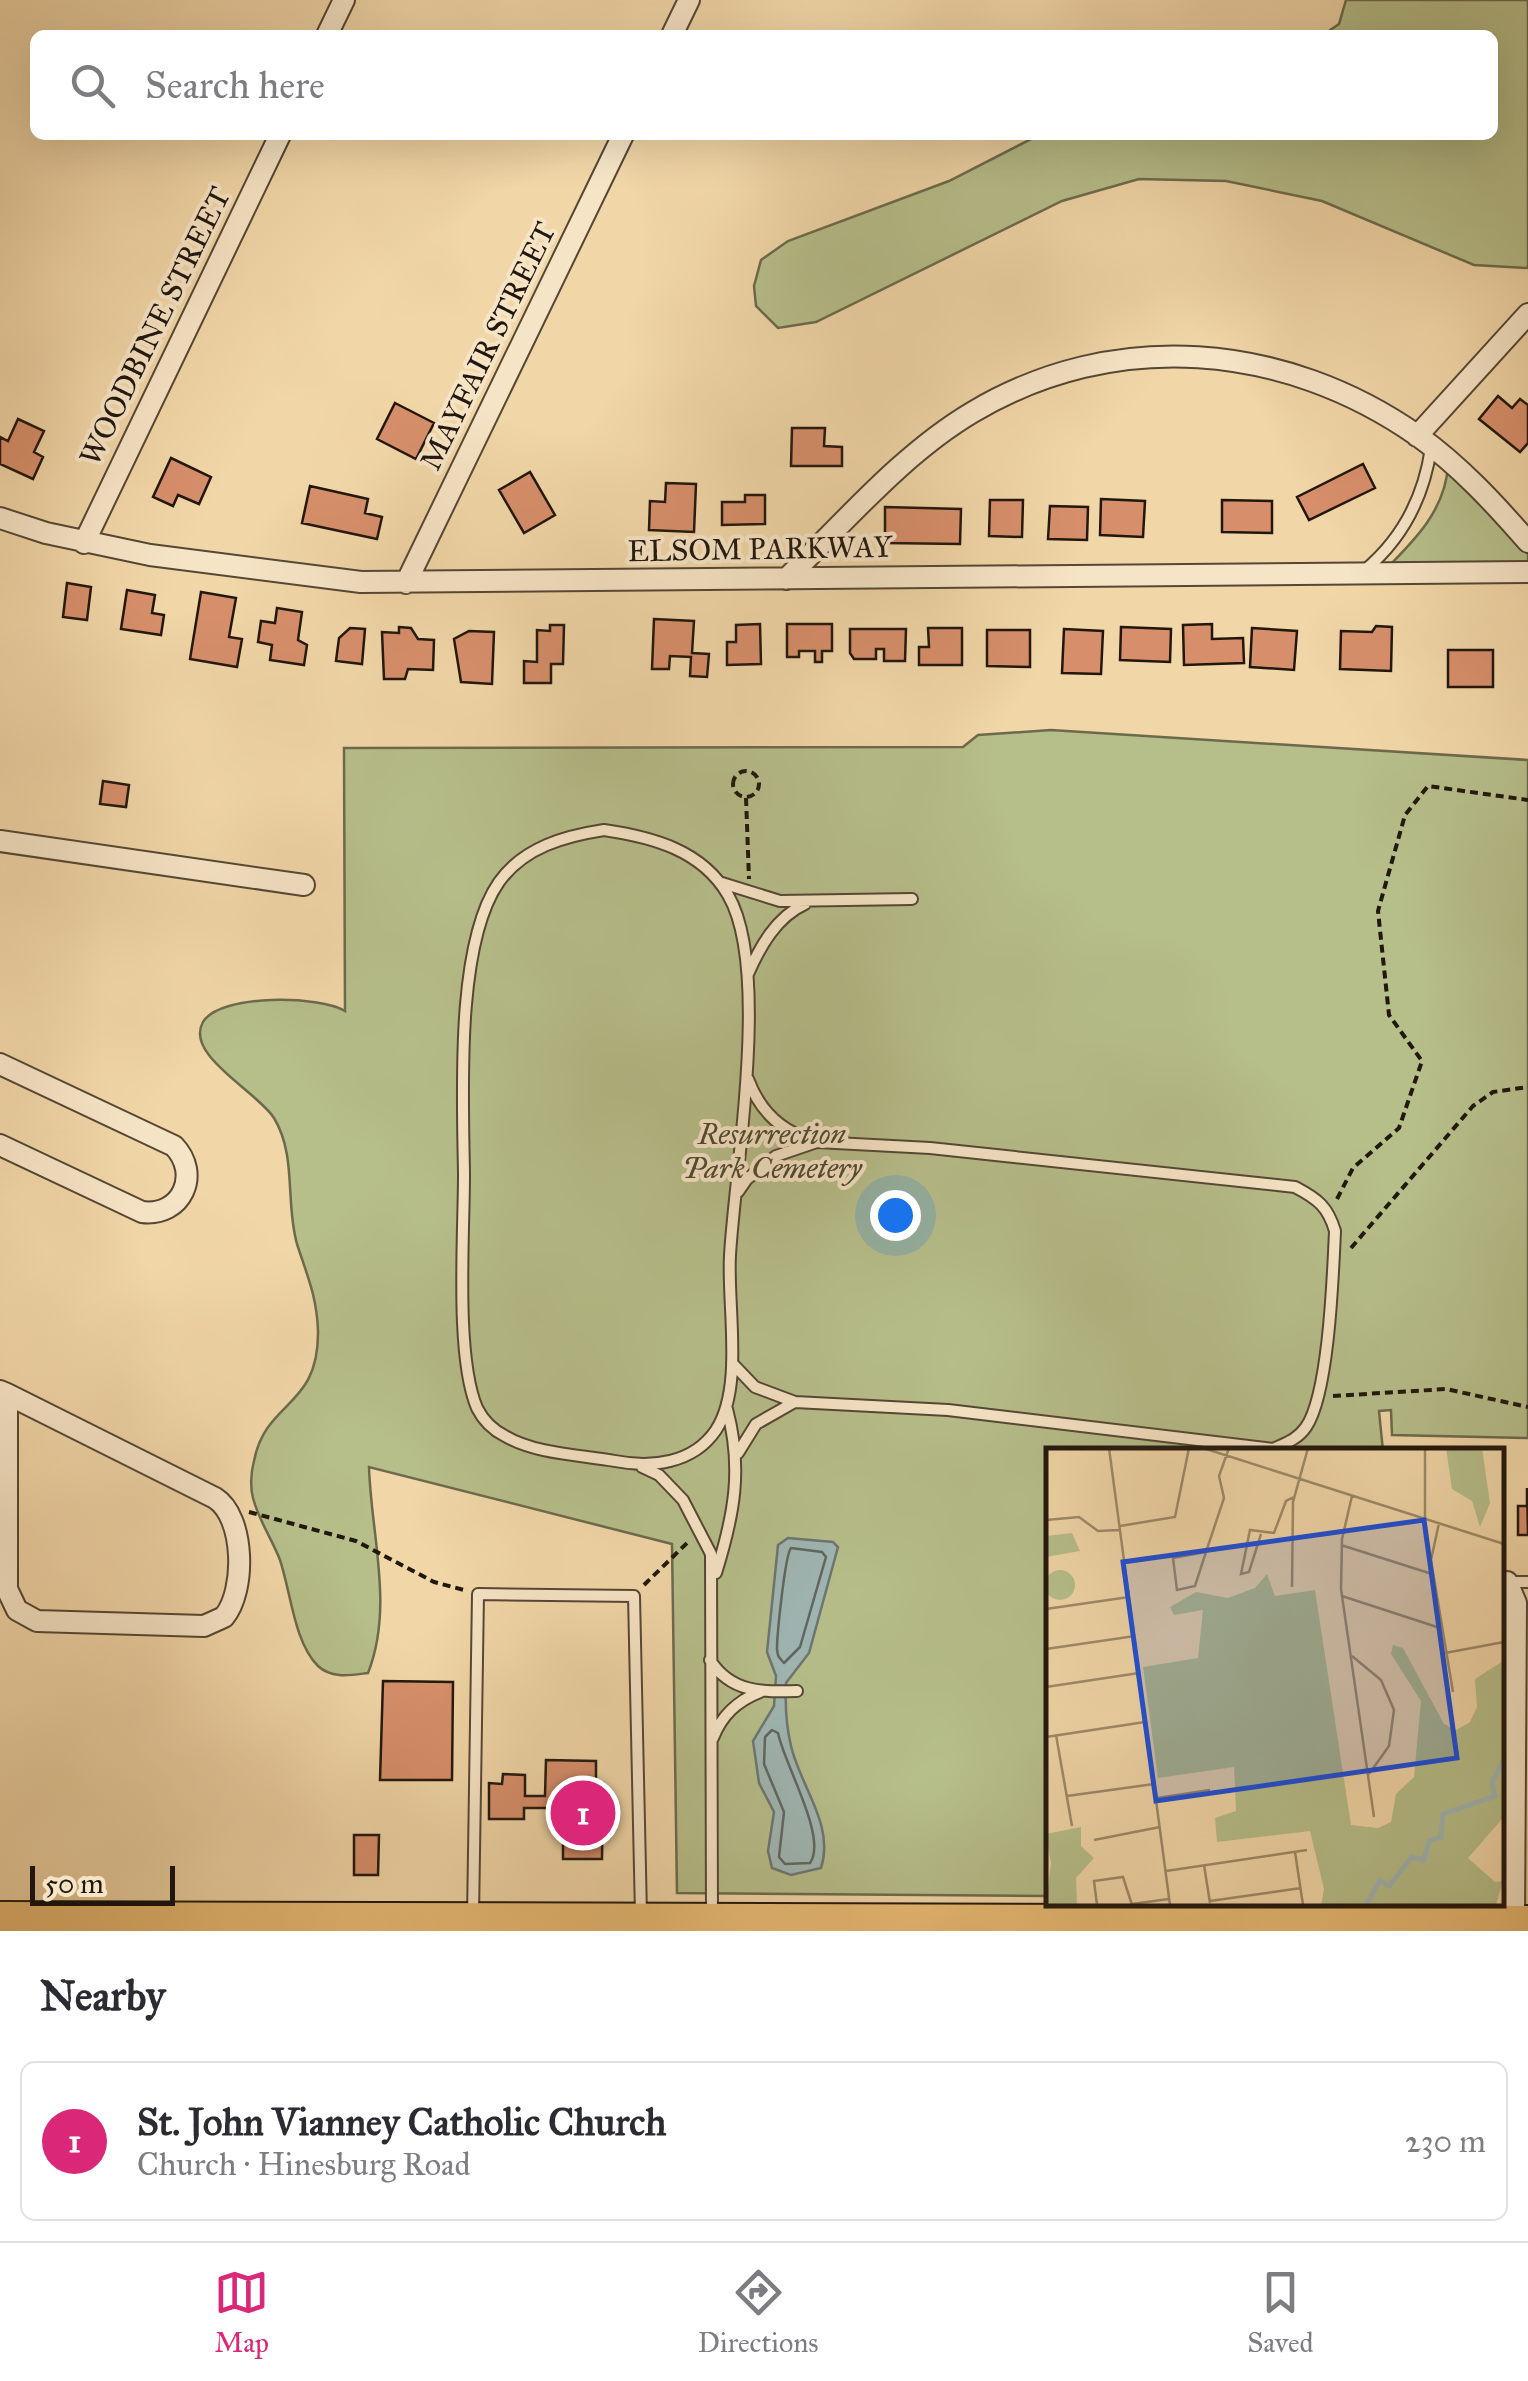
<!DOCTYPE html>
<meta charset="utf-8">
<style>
body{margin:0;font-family:"IM FELL Great Primer",serif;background:#f2f2f3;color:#2b2b33}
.scale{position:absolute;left:30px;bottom:25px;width:145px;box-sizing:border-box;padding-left:10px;border:5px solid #21170d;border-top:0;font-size:28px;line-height:35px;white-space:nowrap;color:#21170d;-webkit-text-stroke:8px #f6e4c6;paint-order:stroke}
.you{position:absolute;left:895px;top:1215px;width:35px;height:35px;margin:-25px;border:8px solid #fff;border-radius:50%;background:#1a73e8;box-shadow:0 0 0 15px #1a73e833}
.badge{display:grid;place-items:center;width:65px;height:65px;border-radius:50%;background:#db2777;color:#fff;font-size:32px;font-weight:700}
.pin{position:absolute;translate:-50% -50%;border:5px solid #fff;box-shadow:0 2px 10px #0006}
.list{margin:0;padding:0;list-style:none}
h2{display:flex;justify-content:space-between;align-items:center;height:130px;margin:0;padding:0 40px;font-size:42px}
h2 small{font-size:32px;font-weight:400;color:#7c7c81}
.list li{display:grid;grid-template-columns:65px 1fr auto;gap:30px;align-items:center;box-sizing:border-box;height:160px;margin:0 20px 20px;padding:0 20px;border:2px solid #e1e1e2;border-radius:15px}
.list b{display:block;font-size:38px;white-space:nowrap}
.list p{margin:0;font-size:32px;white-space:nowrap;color:#7c7c81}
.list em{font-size:32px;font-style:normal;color:#7c7c81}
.icon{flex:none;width:55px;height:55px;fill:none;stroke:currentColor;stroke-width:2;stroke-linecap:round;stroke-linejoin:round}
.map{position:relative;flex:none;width:1528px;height:1931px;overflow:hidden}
.search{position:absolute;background:#fff;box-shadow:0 10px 40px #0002;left:30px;right:30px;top:30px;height:110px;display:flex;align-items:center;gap:25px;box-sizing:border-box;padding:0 35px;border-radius:15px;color:#7c7c81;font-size:38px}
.sheet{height:310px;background:#fff}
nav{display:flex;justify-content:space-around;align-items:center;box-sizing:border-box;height:140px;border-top:2px solid #e1e1e2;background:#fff;font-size:28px;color:#7c7c81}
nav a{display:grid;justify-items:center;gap:5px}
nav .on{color:#db2777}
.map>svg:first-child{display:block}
.green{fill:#b6be8a;stroke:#6c6a4c;stroke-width:2.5}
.water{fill:#9fb6b3;stroke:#6d7671;stroke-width:2.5}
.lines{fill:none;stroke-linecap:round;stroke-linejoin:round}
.shore{stroke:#606660;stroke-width:2.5}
.building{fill:#d78f6b;stroke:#21170d;stroke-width:2.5}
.lane-casing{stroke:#554734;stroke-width:14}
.street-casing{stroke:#554734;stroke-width:24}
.primary-casing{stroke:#21170d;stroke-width:36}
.path{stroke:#21170d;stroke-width:4;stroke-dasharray:8 5;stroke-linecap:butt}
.lane{stroke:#f6e4c6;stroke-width:10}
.street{stroke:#f6e4c6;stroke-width:20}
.primary{stroke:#e8bb74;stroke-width:32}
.labels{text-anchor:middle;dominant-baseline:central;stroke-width:8;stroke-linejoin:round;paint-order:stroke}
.street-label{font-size:30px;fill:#21170d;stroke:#f6e4c6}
.park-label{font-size:30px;font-style:italic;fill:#4e4932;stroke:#f6e4c6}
.inset-river{fill:none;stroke:#9fb6b3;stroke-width:5}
.inset-road{fill:none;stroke:#9e8a69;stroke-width:2.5}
.view{fill:#1d4ed8;fill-opacity:0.15;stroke:#1d4ed8;stroke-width:5}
.inset-edge{fill:none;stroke:#21170d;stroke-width:5}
</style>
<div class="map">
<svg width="1528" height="1931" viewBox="0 0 1528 1931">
<rect width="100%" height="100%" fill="#f1d6a7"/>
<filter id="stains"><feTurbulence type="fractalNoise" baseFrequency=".002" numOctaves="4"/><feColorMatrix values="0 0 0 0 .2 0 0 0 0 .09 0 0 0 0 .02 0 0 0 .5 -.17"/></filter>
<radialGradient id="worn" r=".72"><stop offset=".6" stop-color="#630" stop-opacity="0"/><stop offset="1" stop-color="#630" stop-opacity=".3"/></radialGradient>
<path class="green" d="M1346 0H1528V268L1474 265 1322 201 1226 181 1139 179 1062 201 816 322 778 328 756 306 754 286 761 260 788 241 949 181 1039 135H1493V35H1323L1339 24Z
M1448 466 1528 552V565L1385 570C1415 540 1445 510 1448 466Z
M1051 730 1528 760V1438L1392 1435 1391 1410 1379 1411 1383 1451H1048V1896L677 1893 672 1544 369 1467C371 1535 394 1607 368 1673 351 1675 332 1679 318 1666 294 1642 291 1593 280 1560 272 1539 259 1521 253 1498 250 1487 251 1472 254 1461 266 1399 319 1409 318 1331 317 1297 307 1275 297 1244 285 1202 297 1156 274 1118 258 1092 184 1055 203 1022 220 993 321 996 345 1011L344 748 963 747 978 735Z"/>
<path class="water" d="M788 1538 833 1542 838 1547 809 1653 786 1683C785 1704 786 1725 791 1746 800 1786 835 1825 821 1868L791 1875 772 1868 768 1851 774 1812 759 1783 753 1741 774 1706 776 1676 767 1652 778 1545Z"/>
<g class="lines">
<path class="shore" d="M791 1548 822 1552 826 1557 800 1647 784 1663C779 1657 778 1658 777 1649 777 1635 785 1555 791 1548Z
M772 1730 778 1733C784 1764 828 1838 810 1863L785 1864 779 1857 784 1812 764 1764 765 1737Z"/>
</g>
<path class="building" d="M1498 396 1512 408 1520 399 1528 405V443L1520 452 1479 419Z
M395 403 434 423 416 459 377 439Z
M18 419 44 431 34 452 43 457 33 479 0 464V437L8 441Z
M792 428H825L824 446 842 447V466H791Z
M171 458 211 477 199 504 178 495 173 506 153 497Z
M1363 464 1375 488 1309 520 1297 497Z
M530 472 555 515 524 533 499 490Z
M666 483 696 484 694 532 649 530 650 501 665 502Z
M310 486 368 499 365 513 382 517 377 539 302 523Z
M745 495H765V524L722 525V502H745Z
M1101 499 1145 501 1143 537 1100 535Z
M990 500H1023L1022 537 989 536Z
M1222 500 1272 501V533L1222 532Z
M1050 506 1088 507 1087 540 1048 539Z
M885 507 961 509 960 544 885 543Z
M67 583 91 587 87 620 63 617Z
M127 590 155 595 152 613 164 615 161 635 121 629Z
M201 592 236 598 229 637 242 639 237 667 190 659Z
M277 608 302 612 298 640 307 645 304 665 270 660 272 645 258 642 261 621 275 623Z
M654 619 694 621 692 653 709 654 707 677 690 676 691 657 670 656 669 669H652Z
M760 624 761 664 727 665V642H736V625Z
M787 624H832V651H822V662H815V651H799V657H787Z
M1212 624V639L1243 638 1244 663 1184 665 1183 625Z
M550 625H564L563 664H551V683H524V661L537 662V630L550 631Z
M1376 626 1392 627 1391 671 1340 669 1341 631 1372 632Z
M399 627 411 628 418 639 434 640 433 670 408 669 405 679H384L382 632 399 633Z
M1121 627 1171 629 1170 662 1120 660Z
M350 628 365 629 362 664 336 661 339 638Z
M928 628H962V665H919V647H929Z
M1252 628 1297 631 1294 670 1250 667Z
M850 629H906L905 661H884V649H876V659H854L850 653Z
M1064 629 1103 631 1101 674 1062 673Z
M987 630H1030V667L987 666Z
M469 631 494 632 492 684 461 682 454 639Z
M1448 650H1493V687H1448Z
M103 781 129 785 126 807 100 804Z
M1527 1488 1528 1535H1518V1506H1527Z
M383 1681 453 1682 452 1780H380Z
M546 1760 596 1761V1783H603L602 1859H563V1808H524V1819H489V1783L502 1784 503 1774 525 1775V1796H545Z
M354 1835H379L378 1875H354Z"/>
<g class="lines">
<g class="lane-casing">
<path id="lane" d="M1365 570C1403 538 1424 496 1431 448
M604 830C652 837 702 850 728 895 771 968 735 1168 730 1255 727 1306 744 1387 716 1430 693 1464 651 1468 615 1461 581 1455 535 1454 505 1436 493 1430 483 1420 477 1408 455 1356 464 1235 464 1175 463 1097 455 945 499 882 524 847 565 836 604 830Z
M722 883 780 901 912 899
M748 974C760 947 776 917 805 904
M748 1079C759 1109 780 1131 812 1140
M732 1363 755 1387 795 1402 948 1410 1273 1449C1286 1443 1298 1439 1306 1427 1329 1394 1333 1274 1335 1231 1328 1207 1318 1199 1295 1187L930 1148 817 1142 776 1156 747 1179 738 1192
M738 1453 756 1424 793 1403
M642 1467 659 1475 683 1500 711 1554 712 1917
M716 1573C734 1515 743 1469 727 1409
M1508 1582H1528
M710 1660C731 1693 762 1692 797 1691
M713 1738C722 1715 737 1701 760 1692
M473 1917 478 1594 634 1596 641 1915"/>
</g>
<g class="street-casing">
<path id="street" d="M327 35 344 0
M672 35 689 0
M1417 436 1528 314
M0 518 46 533 150 555 361 582 1528 572
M84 543 280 135
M786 579C845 522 902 454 973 412 1114 328 1284 342 1418 436 1459 465 1495 504 1528 542
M406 583 623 135
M0 841 304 885
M0 1064 174 1146C201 1174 182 1217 142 1212L0 1145
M0 1391 7 1394 215 1498C245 1517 246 1591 224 1617L204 1626 37 1621 17 1610 7 1589V1394
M1507 1582 1516 1603 1514 1922"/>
</g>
<g class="primary-casing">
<path id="primary" d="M0 1918 1528 1922"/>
</g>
<path class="path" d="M733 784a13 13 0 1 1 26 0a13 13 0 1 1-26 0Z
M746 798 749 879
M1337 1199 1353 1168 1399 1128 1422 1061 1389 1015 1378 911 1405 815 1428 786 1528 800
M1351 1248 1473 1106 1493 1092 1528 1087
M1333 1396 1446 1389 1528 1407
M249 1512 356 1541 434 1582 464 1590
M644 1585 687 1543"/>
<use href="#lane" class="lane"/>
<use href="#street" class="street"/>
<use href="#primary" class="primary"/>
</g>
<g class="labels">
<g class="street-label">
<text transform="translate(155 326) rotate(-64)">WOODBINE STREET</text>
<text transform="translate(488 346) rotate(-64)">MAYFAIR STREET</text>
<text transform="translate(760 549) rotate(-1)">ELSOM PARKWAY</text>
</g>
<g class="park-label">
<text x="772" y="1134">Resurrection<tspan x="772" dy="34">Park Cemetery</tspan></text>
</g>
</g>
<g transform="translate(1046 1448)">
<rect width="458" height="458" fill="#f1d6a7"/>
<path d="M400 0H436L444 55 434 79 426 53 406 41ZM26 85 34 103 0 109V88ZM-1 137a15 15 0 1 1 30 0a15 15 0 1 1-30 0ZM221 126 229 148 269 142 305 377 332 380 345 374 350 346 368 329 375 253 345 206 347 197 357 200 398 276 410 282 424 274 431 259 429 231 457 213V370L422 410 449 434 457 433 450 457H275L278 441 264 383 171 394 169 370 190 363 188 319 112 330 97 219 152 210 157 162 128 167 124 159 150 144 182 150 209 140ZM35 379V398L48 410 30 430 31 457H0L5 415 0 386Z" fill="#b6be8a"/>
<path class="inset-river" d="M320 457 334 432 343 438 366 409 378 412 383 393 395 389 397 366 449 348 446 335 458 311"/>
<path class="inset-road" d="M63 0 124 457M157 0 458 96M379 0V71M306 48 296 91 295 141 328 369M0 72 33 69 52 83 73 82M393 75 385 112 407 244M74 78 129 69 143 0M215 86 203 124 195 126 204 82 228 85 240 53 248 49M295 97 386 126M160 104 127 110 131 142 149 138 160 104 178 50 173 28 183 0M246 139 247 54 262 0M296 148 394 180M0 161 83 149M0 201 89 188M399 205 458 194M306 208 335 232 348 262 343 298 323 326M0 239 93 225M10 287 26 378M0 289 99 274M21 348 108 336M111 350 164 342M48 392 114 379M249 404 257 457M158 417 164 455M120 423 261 402M164 453 255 440M86 456 123 451M51 457 48 433 77 429 86 457"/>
<path class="view" d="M378 72 411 310 110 353 77 114Z"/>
<rect width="458" height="458" class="inset-edge"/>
</g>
<rect width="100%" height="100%" filter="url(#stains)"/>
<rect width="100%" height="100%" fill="url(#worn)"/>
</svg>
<div class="scale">50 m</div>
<div class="you"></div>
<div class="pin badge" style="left:583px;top:1813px">1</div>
<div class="search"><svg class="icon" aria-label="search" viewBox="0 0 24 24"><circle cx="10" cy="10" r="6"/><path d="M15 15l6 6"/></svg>Search here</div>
</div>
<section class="sheet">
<h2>Nearby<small></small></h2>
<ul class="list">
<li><span class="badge">1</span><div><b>St. John Vianney Catholic Church</b><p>Church · Hinesburg Road</p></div><em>230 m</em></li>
</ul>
</section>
<nav>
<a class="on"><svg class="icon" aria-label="map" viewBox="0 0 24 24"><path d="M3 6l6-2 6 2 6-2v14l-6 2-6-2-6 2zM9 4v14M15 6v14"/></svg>Map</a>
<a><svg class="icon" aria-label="directions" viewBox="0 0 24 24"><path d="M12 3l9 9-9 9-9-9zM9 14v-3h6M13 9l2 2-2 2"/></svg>Directions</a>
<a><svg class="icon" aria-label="saved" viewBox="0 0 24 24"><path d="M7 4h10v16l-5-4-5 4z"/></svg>Saved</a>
</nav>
